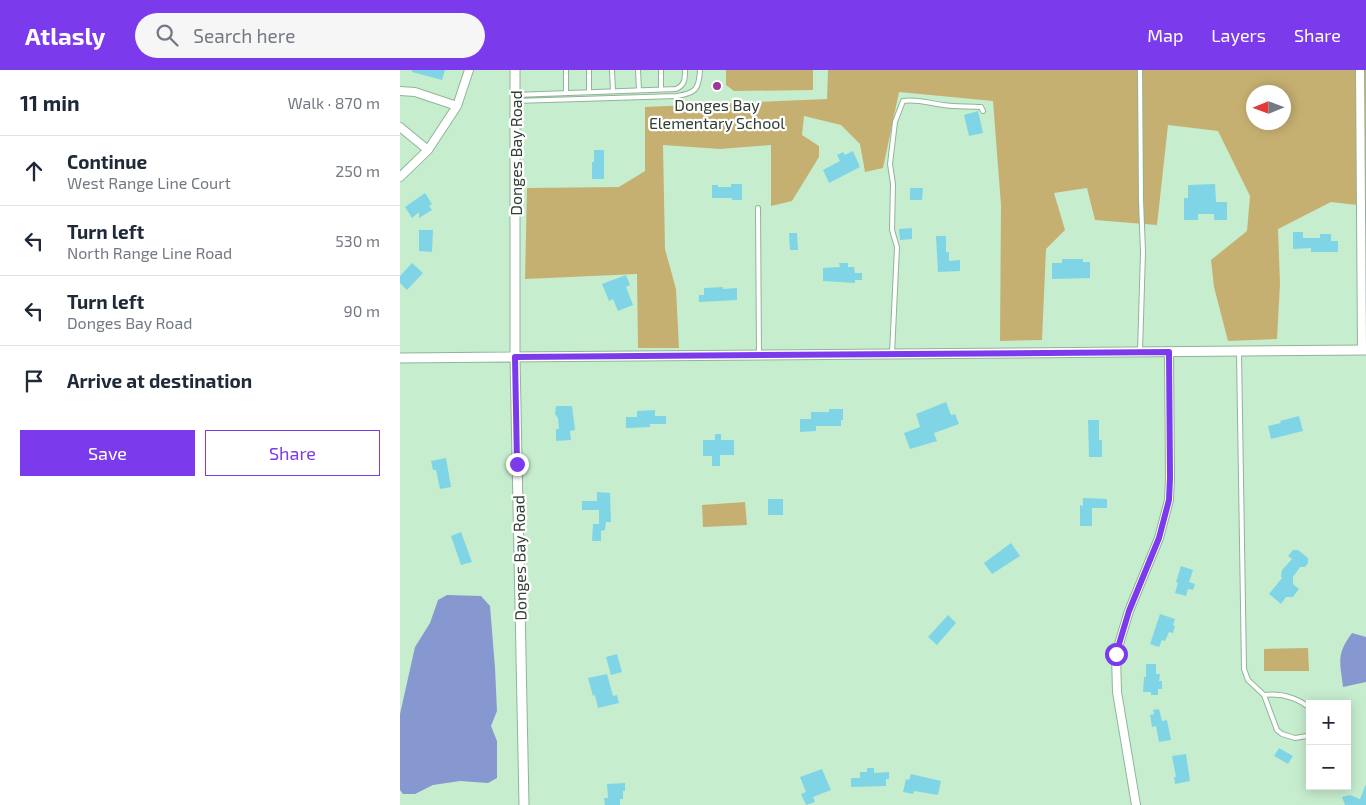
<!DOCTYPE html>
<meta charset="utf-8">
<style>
body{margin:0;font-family:"Exo 2",sans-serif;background:#f6f6f7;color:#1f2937}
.controls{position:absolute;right:15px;bottom:15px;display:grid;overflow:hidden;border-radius:0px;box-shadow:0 2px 12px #0003}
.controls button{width:45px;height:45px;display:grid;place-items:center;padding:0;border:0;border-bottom:1px solid #e0e1e3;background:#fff;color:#1f2937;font:25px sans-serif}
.compass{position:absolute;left:846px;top:15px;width:45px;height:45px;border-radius:50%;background:#fff;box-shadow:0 2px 12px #0003;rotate:269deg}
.stop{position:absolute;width:15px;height:15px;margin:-11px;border:4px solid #7c3aed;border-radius:50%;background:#fff}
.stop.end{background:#7c3aed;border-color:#fff;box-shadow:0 1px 5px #0008}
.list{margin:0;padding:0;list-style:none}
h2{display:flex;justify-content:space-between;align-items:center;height:65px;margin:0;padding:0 20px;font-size:21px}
h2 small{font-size:16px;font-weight:400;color:#747a83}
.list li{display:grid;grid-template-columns:32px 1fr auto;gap:15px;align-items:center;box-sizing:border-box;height:70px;padding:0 20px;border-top:1px solid #e0e1e3}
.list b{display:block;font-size:19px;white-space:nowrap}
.list p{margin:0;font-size:16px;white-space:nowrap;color:#747a83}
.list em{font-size:16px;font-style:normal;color:#747a83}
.actions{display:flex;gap:10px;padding:15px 20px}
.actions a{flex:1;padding:11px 0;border:1px solid #7c3aed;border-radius:0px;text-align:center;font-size:18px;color:#7c3aed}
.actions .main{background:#7c3aed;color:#fff}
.icon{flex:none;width:28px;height:28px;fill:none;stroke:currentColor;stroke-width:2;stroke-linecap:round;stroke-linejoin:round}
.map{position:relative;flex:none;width:966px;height:735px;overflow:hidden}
header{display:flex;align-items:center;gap:30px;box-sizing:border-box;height:70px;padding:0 25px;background:#7c3aed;color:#fff}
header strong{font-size:24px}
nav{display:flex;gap:28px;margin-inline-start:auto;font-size:18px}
.search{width:350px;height:45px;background:#f6f6f7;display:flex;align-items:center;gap:12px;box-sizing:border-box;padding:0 18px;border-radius:28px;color:#747a83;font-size:19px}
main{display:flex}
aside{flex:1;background:#fff}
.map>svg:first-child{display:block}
.green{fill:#c6b071;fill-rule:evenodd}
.water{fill:#8798d1}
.building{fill:#7fd5e5}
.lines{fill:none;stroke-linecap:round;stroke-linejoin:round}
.service-casing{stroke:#90b497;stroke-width:6}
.minor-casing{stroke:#90b497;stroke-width:10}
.tertiary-casing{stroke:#90b497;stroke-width:11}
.service{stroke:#fff;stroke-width:4}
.minor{stroke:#fff;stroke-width:8}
.tertiary{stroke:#fff;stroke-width:9}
.route{stroke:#7c3aed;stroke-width:6}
.poi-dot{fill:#a03698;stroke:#fff;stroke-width:2}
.labels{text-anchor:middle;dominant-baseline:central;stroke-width:4.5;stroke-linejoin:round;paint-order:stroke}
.poi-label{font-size:16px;fill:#303f33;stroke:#fff}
.street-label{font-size:16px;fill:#303f33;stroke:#fff}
</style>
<header>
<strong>Atlasly</strong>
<div class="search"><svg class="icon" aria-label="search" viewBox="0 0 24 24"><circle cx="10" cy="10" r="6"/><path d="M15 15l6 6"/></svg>Search here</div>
<nav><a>Map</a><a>Layers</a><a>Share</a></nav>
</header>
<main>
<aside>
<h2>11 min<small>Walk · 870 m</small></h2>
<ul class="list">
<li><svg class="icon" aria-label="ahead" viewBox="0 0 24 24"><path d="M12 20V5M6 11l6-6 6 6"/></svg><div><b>Continue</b><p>West Range Line Court</p></div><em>250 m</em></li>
<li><svg class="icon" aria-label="left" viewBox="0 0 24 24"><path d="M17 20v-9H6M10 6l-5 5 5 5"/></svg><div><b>Turn left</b><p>North Range Line Road</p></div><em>530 m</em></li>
<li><svg class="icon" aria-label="left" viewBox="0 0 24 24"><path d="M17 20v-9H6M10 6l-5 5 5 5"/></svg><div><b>Turn left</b><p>Donges Bay Road</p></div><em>90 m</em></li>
<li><svg class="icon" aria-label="arrive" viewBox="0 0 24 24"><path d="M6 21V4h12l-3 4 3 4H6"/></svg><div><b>Arrive at destination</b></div></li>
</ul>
<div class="actions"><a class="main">Save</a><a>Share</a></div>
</aside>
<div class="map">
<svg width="966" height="735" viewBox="0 0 966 735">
<rect width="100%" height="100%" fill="#c7edcf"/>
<path class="green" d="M326 0H413V20L334 21 326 15Z
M428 0H966V136L931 132 878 159 880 214 877 269 828 271 814 217 811 190 847 161 850 126 818 61 768 55 757 155 695 150 687 118 654 123 665 160 646 179 642 270 600 271 601 135 593 31 499 22 483 98 465 102 460 74 441 55 404 46 402 65 419 76V87L392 131 371 136V75L320 79 263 75 265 179 276 219 279 278H238L237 204 125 209 127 118 219 117 245 101V37L427 29ZM854 22H884V52H854Z
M345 432 347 455 303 457 302 435Z
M908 578 909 601H864V579Z"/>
<path class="water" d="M47 525 81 526 90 536 95 598 97 641 91 656 97 671V708L88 713 60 711 33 715 15 724H3L0 720V644L15 577 30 553 38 530Z
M952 563 966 567V612L943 617C940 591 936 585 952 563Z"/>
<path class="building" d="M12 0H45L42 10 12 2Z
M578 41 583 63 569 66 564 45Z
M194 80H204V109H192V92H194Z
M453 81 460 97 429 113 423 100 440 91 437 85 443 82 445 85Z
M331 114H342V130H332V128H312V115H318V117H331Z
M815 114 816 132H827V150H814V144H798V150H784V128H788V115Z
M510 118H523L522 130H510Z
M25 123 32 134 29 136 32 140 19 148V142L12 148 5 137Z
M512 158V169L500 170 499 159Z
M19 160H33L32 182 19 181Z
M893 162H903V168H920V164H931V171H938V182H911V178L893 179Z
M389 163H397L398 180H390Z
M536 166H546V182H549V191L560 190V201L538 202Z
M662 189H683V192H690V208L652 209V193H662Z
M12 193 23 203 7 220 0 213V206Z
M439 193H448V197H454L455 203H462V210H455V213L423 211V198L440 197Z
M226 205 230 215 226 217 233 235 218 241 213 229 209 231 202 214Z
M323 217V219L337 218V230L299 232V225H304V218Z
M546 332 551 345 555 344 559 354 534 363 537 371 510 379 504 363 520 357 516 344Z
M156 336H172L175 360 170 361 171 370 156 371V359H159L158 348 155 344Z
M429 339H443V350H441V356H416V361L400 362V349H411V342H429Z
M255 340V346H266V354H250V357L226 358V347H237V341Z
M899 346 903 361 871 369 868 356 881 353 880 351Z
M688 350H699V370H702V387H689Z
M315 364H321V370H334V385H320V396H312V386H303V370H315Z
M46 388 51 417 40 419 36 400H33L31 391Z
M197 422 210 423 211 452H206L205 460 201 461V471H192L193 454H199V440H182V431H197Z
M683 428 707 429V438H692V456H680V435L683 436Z
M368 429H383V445H368Z
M61 462 72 492 61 495 51 466Z
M611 473 620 486 592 504 584 493Z
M893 480H898L908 488V493L905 497H900L893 507V514L899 519 893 527H886L881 534 869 524 882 508 881 506 882 500 892 489 888 486Z
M781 496 793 500 789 512 795 514 793 520 788 519 786 526 775 523 778 513 776 512Z
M760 544 775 549 773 555 775 556 773 563 769 562 765 571 762 570 759 577 750 574Z
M548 545 556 553 537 575 528 567Z
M217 584 222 602 211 605 206 587Z
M746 594H756V604H760L759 611H762V619H758V625H751V622H743L744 607H746Z
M207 604 213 626 217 625 219 633 198 638 195 625 193 626 188 608Z
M759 639 762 651 767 650 771 670 759 672 756 656 752 657 750 645 754 644 753 640Z
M879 678 893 686 888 694 874 686Z
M786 684 790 711 775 714 774 707H776L772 686Z
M467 698H474V703L489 702V709H486V716L451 717V708H460V702H467Z
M422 699 431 720 413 727 415 732 406 735 401 724 406 722 400 707Z
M511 704 541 711 538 725 514 721 513 724 503 722 506 709 509 710Z
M225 713V721H223V729H220V735H205L204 728H208L207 714Z
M966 714V735H945L942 727 950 725 960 729Z"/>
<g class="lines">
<g class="service-casing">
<path id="service" d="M166 0V22
M189 0V21
M212 0 213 21
M238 0 239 20
M261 0V19
M115 25 276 19C285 15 285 9 285 0
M115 31 277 26C296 23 299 19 300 0
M358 138 359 285
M740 282 743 182 741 130 740 0
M839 282 844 599 848 610 864 625 877 660 882 664 895 668 907 666 910 664
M492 284 497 177 492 160 493 114 490 94 495 52 503 31C517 29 529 33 543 35 556 37 568 36 581 37L583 41
M864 625C882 623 896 627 910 638"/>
</g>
<g class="minor-casing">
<path id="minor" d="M960 0 962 280
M0 21 15 22 57 36
M0 57 28 80
M0 107 28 80 57 36 69 0
M736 735 717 622 716 584 729 541 759 468 769 430 770 407 769 282"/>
</g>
<g class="tertiary-casing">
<path id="tertiary" d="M115 0V287L124 735
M0 288 966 280"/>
</g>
<use href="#service" class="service"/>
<use href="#minor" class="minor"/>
<use href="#tertiary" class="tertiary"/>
</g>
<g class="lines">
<path class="route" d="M117 394 115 287 769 282 770 407 769 430 759 468 729 541 716 584"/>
</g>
<circle class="poi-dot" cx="317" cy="16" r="5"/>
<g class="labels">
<g class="poi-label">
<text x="317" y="34">Donges Bay<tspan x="317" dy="18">Elementary School</tspan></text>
</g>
<g class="street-label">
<text transform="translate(115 83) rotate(-90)">Donges Bay Road</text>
<text transform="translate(119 488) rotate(-91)">Donges Bay Road</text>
</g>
</g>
</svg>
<div class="controls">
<button>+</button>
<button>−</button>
</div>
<svg class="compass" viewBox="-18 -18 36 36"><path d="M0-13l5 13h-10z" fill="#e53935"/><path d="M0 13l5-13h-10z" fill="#747a83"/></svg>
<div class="stop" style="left:716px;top:584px"></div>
<div class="stop end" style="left:117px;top:394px"></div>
</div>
</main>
